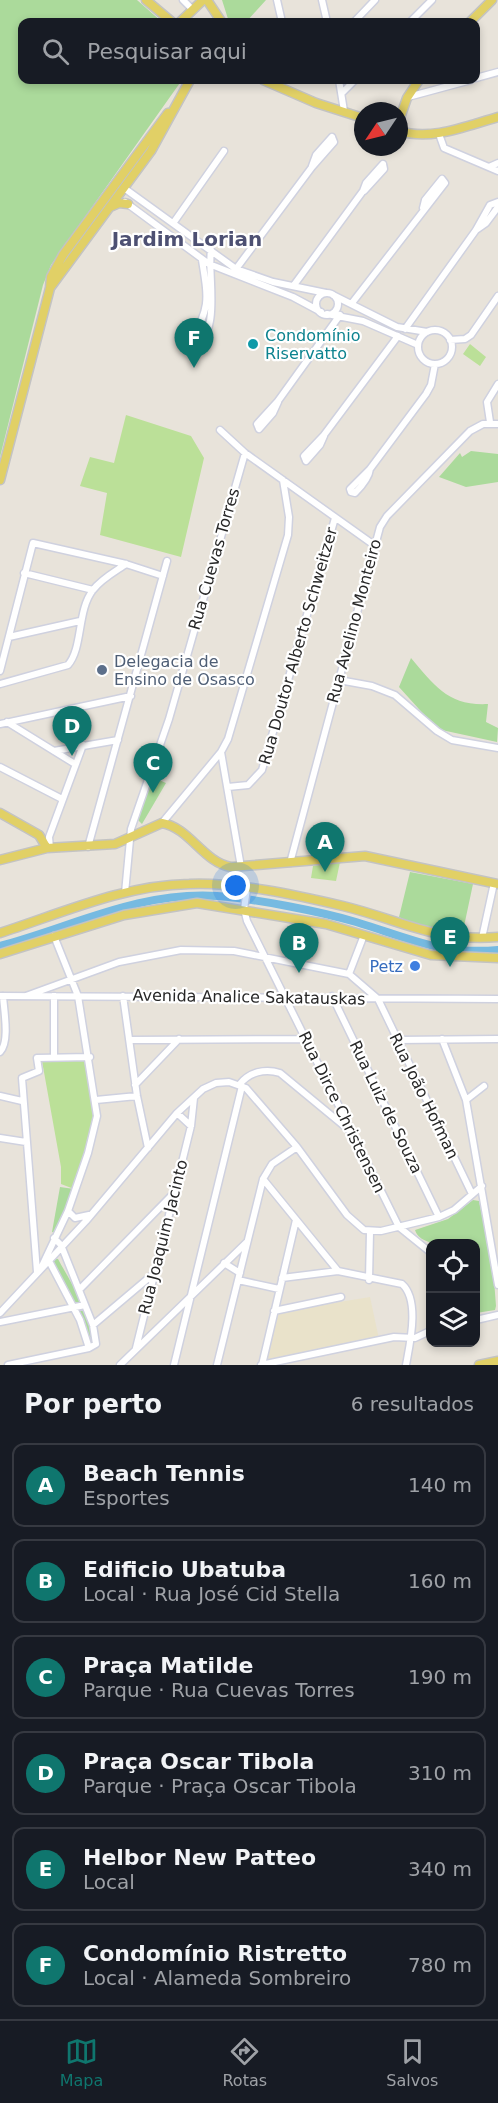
<!DOCTYPE html>
<html lang="pt">
<meta charset="utf-8">
<style>
body{margin:0;font-family:"DejaVu Sans",sans-serif;background:#242831;color:#f1f3f6}
.controls{position:absolute;right:18px;bottom:18px;display:grid;overflow:hidden;border-radius:12px;box-shadow:0 3px 9px #0003}
.controls button{width:54px;height:54px;display:grid;place-items:center;padding:0;border:0;border-bottom:2px solid #363941;background:#171b24;color:#f1f3f6;font:30px sans-serif}
.compass{position:absolute;left:354px;top:102px;width:54px;height:54px;border-radius:50%;background:#171b24;box-shadow:0 3px 9px #0003;rotate:235deg}
.you{position:absolute;left:236px;top:886px;width:21px;height:21px;margin:-15px;border:4px solid #fff;border-radius:50%;background:#1a73e8;box-shadow:0 0 0 9px #1a73e833}
.badge{display:grid;place-items:center;width:39px;height:39px;border-radius:50%;background:#0f766e;color:#fff;font-size:20px;font-weight:700}
.pin{position:absolute;translate:-50% -50px;filter:drop-shadow(0 2px 3px #0008)}
.pin::after{content:'';position:absolute;top:32px;width:21px;height:18px;background:inherit;clip-path:polygon(0 0,100% 0,50% 100%)}
.list{margin:0;padding:0;list-style:none}
h2{display:flex;justify-content:space-between;align-items:center;height:78px;margin:0;padding:0 24px;font-size:26px}
h2 small{font-size:20px;font-weight:400;color:#9ea1a6}
.list li{display:grid;grid-template-columns:39px 1fr auto;gap:18px;align-items:center;box-sizing:border-box;height:84px;margin:0 12px 12px;padding:0 12px;border:2px solid #363941;border-radius:12px}
.list b{display:block;font-size:22px;white-space:nowrap}
.list p{margin:0;font-size:20px;white-space:nowrap;color:#9ea1a6}
.list em{font-size:20px;font-style:normal;color:#9ea1a6}
.icon{flex:none;width:33px;height:33px;fill:none;stroke:currentColor;stroke-width:2;stroke-linecap:round;stroke-linejoin:round}
.map{position:relative;flex:none;width:498px;height:1365px;overflow:hidden}
.search{position:absolute;background:#171b24;box-shadow:0 3px 9px #0003;left:18px;right:18px;top:18px;height:66px;display:flex;align-items:center;gap:15px;box-sizing:border-box;padding:0 21px;border-radius:12px;color:#9ea1a6;font-size:22px}
.sheet{height:654px;background:#171b24}
nav{display:flex;justify-content:space-around;align-items:center;box-sizing:border-box;height:84px;border-top:2px solid #363941;background:#171b24;font-size:16px;color:#9ea1a6}
nav a{display:grid;justify-items:center;gap:3px}
nav .on{color:#0f766e}
.map>svg:first-child{display:block}
.education{fill:#e9e2ca}
.green{fill:#abda9b}
.pitch{fill:#bbe098}
.lines{fill:none;stroke-linecap:round;stroke-linejoin:round}
.river{stroke:#76bae1;stroke-width:8}
.minor-casing{stroke:#cfd1df;stroke-width:9}
.major-casing{stroke:#c3c3c3;stroke-width:11}
.minor{stroke:#fff;stroke-width:6}
.major{stroke:#e1d066;stroke-width:8}
.culture-dot{fill:#0f9aa8;stroke:#fff;stroke-width:2}
.service-dot{fill:#5c6f8a;stroke:#fff;stroke-width:2}
.shop-dot{fill:#3f7fe0;stroke:#fff;stroke-width:2}
.labels{text-anchor:middle;dominant-baseline:central;stroke-width:4.5;stroke-linejoin:round;paint-order:stroke}
.culture-label{font-size:16px;fill:#0d838f;stroke:#fff;text-anchor:start}
.street-label{font-size:16px;fill:#272727;stroke:#fff}
.service-label{font-size:16px;fill:#4e5e75;stroke:#fff;text-anchor:start}
.shop-label{font-size:16px;fill:#366cbe;stroke:#fff;text-anchor:end}
.quarter-label{font-size:20px;font-weight:bold;fill:#4d5072;stroke:#fff}
</style>
<div class="map">
<svg width="498" height="1365" viewBox="0 0 498 1365">
<rect width="100%" height="100%" fill="#e8e3da"/>
<path class="education" d="M370 1297 379 1339 266 1360 279 1312Z"/>
<path class="green" d="M0 0H137L162 22H22V80H182L51 265 43 285 0 457Z
M222 0H266L246 22H229Z
M471 451 498 454V482L466 487 439 477 460 453 462 457Z
M411 658C435 686 448 706 488 704L486 722 498 728 497 742 437 729 399 687Z
M150 776 166 783 142 824 137 819Z
M410 872 473 884 463 931C441 929 419 928 399 917Z
M60 1187 74 1189 56 1233 52 1232Z
M473 1200 479 1201 493 1267 496 1306 495 1310 476 1313V1244C457 1244 421 1249 415 1230L448 1219Z
M53 1258 58 1259C68 1278 97 1322 92 1342L51 1260Z"/>
<path class="pitch" d="M470 344 486 357 480 366 463 354Z
M126 415 191 436 204 458 181 557 100 535 107 493 80 486 90 457 114 463Z
M340 862 336 881 311 878 313 866Z
M86 1058 93 1096 94 1124 74 1189 61 1184V1167L42 1061Z"/>
<g class="lines">
<path class="river" d="M0 946C72 927 139 891 217 896 257 899 318 911 356 922 409 938 440 955 498 950"/>
<g class="minor-casing">
<path id="minor" d="M183 0 193 10
M277 0 282 22
M322 0 327 22
M354 22 375 0
M410 22 432 0
M476 78 498 72
M339 80 344 111
M342 93 355 80
M408 97 471 80
M439 134 444 148 498 171
M312 166 316 155 332 137
M489 167 498 163
M124 188 236 269 273 282 326 293
M364 191 384 169 383 164
M125 202 209 264 293 297 321 312
M423 208 425 200 442 179
M174 222 224 151
M476 230 486 223 498 207
M202 260C208 298 211 308 190 342L194 347C222 332 207 276 211 250
M236 269 312 167 334 142 332 137
M294 285 363 191 366 183 383 164
M316 304a11 11 0 1 1 22 0a11 11 0 1 1-22 0Z
M333 295 397 327 427 332
M352 303 445 183 442 179
M327 314 363 321 418 345
M405 329 476 230 490 205 498 202
M418 347a17 17 0 1 1 34 0a17 17 0 1 1-34 0Z
M450 340 465 339 471 335 498 296
M490 422 487 402 498 384
M259 429 257 424 278 401 340 315
M259 429 273 413 278 402
M220 430 245 453 374 545
M306 461 304 456 324 435 398 336
M306 461 320 445 324 436
M370 469C369 478 362 486 355 493L351 492 350 489 370 469 426 394 431 385 435 364
M24 573 93 590
M9 637 80 621
M0 671 33 543 126 564 163 576
M339 680 372 686 395 695 437 731 452 740 498 748
M0 684 68 665C83 648 77 610 93 590 101 579 116 571 126 564
M7 722 75 764
M0 724 131 696
M54 751 118 740
M221 752 241 867
M0 767 62 799
M228 787 248 785 262 770 335 518
M162 823 221 752 228 739 288 535 289 517 283 480
M88 847 167 561
M50 848 49 837 83 745
M290 863 380 527 387 516 470 431 483 424H498
M247 889 244 909 247 921 399 1227 430 1252
M125 893 131 829 169 719 245 453
M482 938 494 883
M349 974 364 935
M0 996 498 999
M26 996 119 962 181 950 234 951 349 974 378 999 472 1194
M54 996V1057
M123 996 137 1096 148 1148
M332 996 439 1217
M442 1039 466 1100 498 1285
M130 1040 307 1039
M397 1040 498 1039
M0 1052C10 1042 4 1011 3 996
M135 1085 179 1039
M239 1085C249 1072 265 1068 280 1073L349 1130
M0 1096 22 1101
M96 1100 137 1096
M466 1100 484 1086
M177 1113 191 1126
M0 1138 26 1142
M263 1179 338 1271 402 1284C420 1300 410 1343 406 1365
M68 1211 75 1218 89 1215
M48 1259 80 1320 89 1348
M224 1263 240 1273
M42 1266 68 1211 88 1153 97 1116 78 996 54 936
M37 1272 22 1078 39 1071 37 1058 90 1057
M282 1278 338 1271
M238 1280 279 1289
M369 1280 370 1232
M79 1290 175 1192
M274 1311 341 1297
M0 1313 86 1221 177 1113 203 1089 216 1083 229 1082 246 1088 297 1147 347 1215 364 1230 381 1231 439 1217 454 1210 482 1186
M476 1320 498 1315
M0 1322 85 1305
M93 1325 151 1276
M136 1348 191 1126 194 1098
M8 1365 89 1348 96 1344 93 1325 61 1245 54 1238
M120 1365 247 1242
M174 1365 242 1086
M217 1365 263 1179 272 1164 297 1147
M261 1365 394 1337 415 1338 430 1331
M262 1365 296 1220"/>
</g>
<g class="major-casing">
<path id="major" d="M146 0 172 22
M207 0 221 21
M180 22 203 0
M470 22 492 0
M263 80 316 103 363 118
M399 121 407 98 419 80
M399 131C432 141 466 126 498 117
M110 207 119 203 128 204
M50 288 51 277 63 255 168 113
M0 480 50 288 151 151 190 80
M0 813 39 835 47 848
M0 860 47 848 115 844 162 823C190 828 203 862 231 867L365 856 498 884
M0 933C62 913 124 885 189 884 237 882 296 895 343 906 401 920 433 942 498 937
M0 954 124 915 197 903 326 924 431 955 498 958
M479 1365 498 1361"/>
</g>
<use href="#minor" class="minor"/>
<use href="#major" class="major"/>
</g>
<circle class="culture-dot" cx="253" cy="344" r="6"/>
<circle class="service-dot" cx="102" cy="670" r="6"/>
<circle class="shop-dot" cx="415" cy="966" r="6"/>
<g class="labels">
<g class="culture-label">
<text x="265" y="335">Condomínio<tspan x="265" dy="18">Riservatto</tspan></text>
</g>
<g class="street-label">
<text transform="translate(214 559) rotate(-74)">Rua Cuevas Torres</text>
<text transform="translate(354 621) rotate(-75)">Rua Avelino Monteiro</text>
<text transform="translate(298 646) rotate(-74)">Rua Doutor Alberto Schweitzer</text>
<text transform="translate(249 997) rotate(1)">Avenida Analice Sakatauskas</text>
<text transform="translate(424 1096) rotate(64)">Rua João Hofman</text>
<text transform="translate(386 1107) rotate(64)">Rua Luiz de Souza</text>
<text transform="translate(342 1112) rotate(64)">Rua Dirce Christensen</text>
<text transform="translate(163 1237) rotate(-76)">Rua Joaquim Jacinto</text>
</g>
<g class="service-label">
<text x="114" y="661">Delegacia de<tspan x="114" dy="18">Ensino de Osasco</tspan></text>
</g>
<g class="shop-label">
<text x="403" y="966">Petz</text>
</g>
<g class="quarter-label">
<text x="187" y="239">Jardim Lorian</text>
</g>
</g>
</svg>
<div class="controls">
<button><svg class="icon" aria-label="locate" viewBox="0 0 24 24"><circle cx="12" cy="12" r="6"/><path d="M12 2v4M12 18v4M2 12h4M18 12h4"/></svg></button>
<button><svg class="icon" aria-label="layers" viewBox="0 0 24 24"><path d="M12 4l9 5-9 5-9-5zM3 14l9 5 9-5"/></svg></button>
</div>
<svg class="compass" viewBox="-18 -18 36 36"><path d="M0-13l5 13h-10z" fill="#e53935"/><path d="M0 13l5-13h-10z" fill="#9ea1a6"/></svg>
<div class="you"></div>
<div class="pin badge" style="left:325px;top:872px">A</div>
<div class="pin badge" style="left:299px;top:973px">B</div>
<div class="pin badge" style="left:153px;top:793px">C</div>
<div class="pin badge" style="left:72px;top:756px">D</div>
<div class="pin badge" style="left:450px;top:967px">E</div>
<div class="pin badge" style="left:194px;top:368px">F</div>
<div class="search"><svg class="icon" aria-label="search" viewBox="0 0 24 24"><circle cx="10" cy="10" r="6"/><path d="M15 15l6 6"/></svg>Pesquisar aqui</div>
</div>
<section class="sheet">
<h2>Por perto<small>6 resultados</small></h2>
<ul class="list">
<li><span class="badge">A</span><div><b>Beach Tennis</b><p>Esportes</p></div><em>140 m</em></li>
<li><span class="badge">B</span><div><b>Edificio Ubatuba</b><p>Local · Rua José Cid Stella</p></div><em>160 m</em></li>
<li><span class="badge">C</span><div><b>Praça Matilde</b><p>Parque · Rua Cuevas Torres</p></div><em>190 m</em></li>
<li><span class="badge">D</span><div><b>Praça Oscar Tibola</b><p>Parque · Praça Oscar Tibola</p></div><em>310 m</em></li>
<li><span class="badge">E</span><div><b>Helbor New Patteo</b><p>Local</p></div><em>340 m</em></li>
<li><span class="badge">F</span><div><b>Condomínio Ristretto</b><p>Local · Alameda Sombreiro</p></div><em>780 m</em></li>
</ul>
</section>
<nav>
<a class="on"><svg class="icon" aria-label="map" viewBox="0 0 24 24"><path d="M3 6l6-2 6 2 6-2v14l-6 2-6-2-6 2zM9 4v14M15 6v14"/></svg>Mapa</a>
<a><svg class="icon" aria-label="directions" viewBox="0 0 24 24"><path d="M12 3l9 9-9 9-9-9zM9 14v-3h6M13 9l2 2-2 2"/></svg>Rotas</a>
<a><svg class="icon" aria-label="saved" viewBox="0 0 24 24"><path d="M7 4h10v16l-5-4-5 4z"/></svg>Salvos</a>
</nav>
